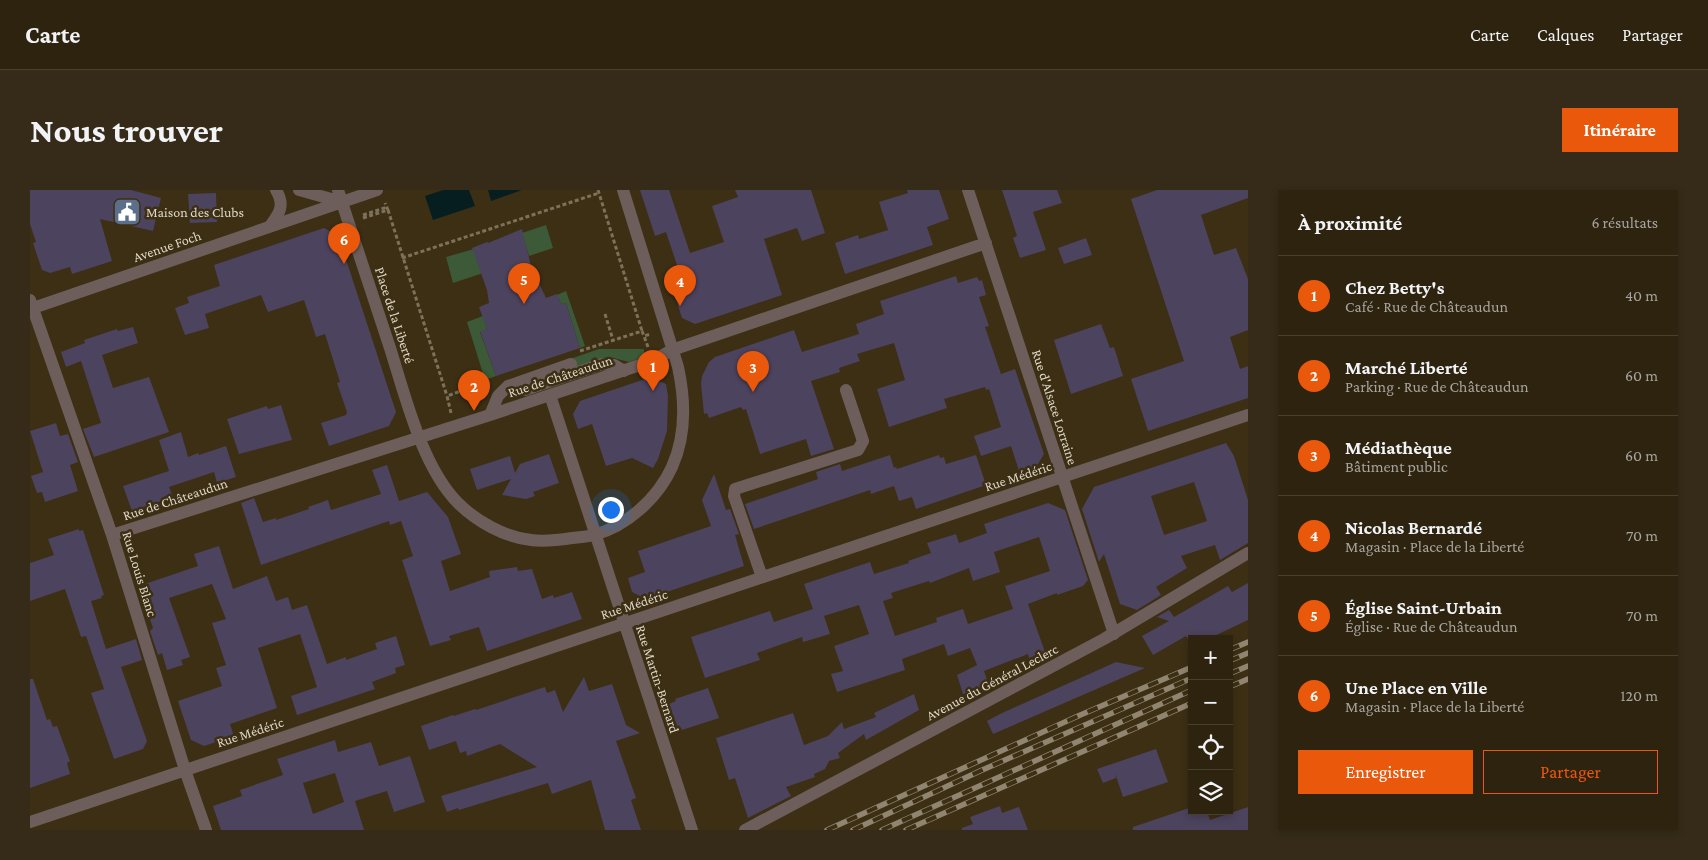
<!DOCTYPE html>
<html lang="fr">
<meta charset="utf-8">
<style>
body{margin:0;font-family:"Crimson Pro",serif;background:#352b18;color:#f1f3f6}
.controls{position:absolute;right:15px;bottom:15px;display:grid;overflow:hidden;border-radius:0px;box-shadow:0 2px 8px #0003}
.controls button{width:45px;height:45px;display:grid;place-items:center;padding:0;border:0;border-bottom:1px solid #48402f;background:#2d230f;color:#f1f3f6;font:25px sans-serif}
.you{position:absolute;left:580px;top:319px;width:18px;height:18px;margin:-12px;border:4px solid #fff;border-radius:50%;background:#1a73e8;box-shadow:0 0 0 8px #1a73e833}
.badge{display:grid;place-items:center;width:32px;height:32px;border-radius:50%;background:#ea580c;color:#fff;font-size:16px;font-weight:700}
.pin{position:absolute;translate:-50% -41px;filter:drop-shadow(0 1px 2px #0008)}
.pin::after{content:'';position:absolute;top:26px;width:18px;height:15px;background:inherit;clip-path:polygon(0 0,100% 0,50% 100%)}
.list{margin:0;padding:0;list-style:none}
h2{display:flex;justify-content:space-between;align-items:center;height:65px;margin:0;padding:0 20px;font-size:21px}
h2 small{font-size:16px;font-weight:400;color:#a7a49e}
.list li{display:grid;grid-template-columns:32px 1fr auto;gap:15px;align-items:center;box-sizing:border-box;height:80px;padding:0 20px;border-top:1px solid #48402f}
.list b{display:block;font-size:19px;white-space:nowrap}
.list p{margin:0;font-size:16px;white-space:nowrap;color:#a7a49e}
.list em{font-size:16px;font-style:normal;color:#a7a49e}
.actions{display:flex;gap:10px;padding:15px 20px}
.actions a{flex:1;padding:11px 0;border:1px solid #ea580c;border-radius:0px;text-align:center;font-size:18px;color:#ea580c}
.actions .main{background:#ea580c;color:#fff}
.icon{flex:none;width:28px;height:28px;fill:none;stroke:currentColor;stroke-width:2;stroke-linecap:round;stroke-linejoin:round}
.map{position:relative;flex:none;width:1218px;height:640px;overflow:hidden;border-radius:0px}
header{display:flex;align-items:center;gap:30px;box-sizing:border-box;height:70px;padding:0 25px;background:#2d230f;border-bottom:1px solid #48402f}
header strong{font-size:24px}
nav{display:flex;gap:28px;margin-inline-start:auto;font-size:18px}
.intro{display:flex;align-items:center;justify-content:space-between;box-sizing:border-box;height:120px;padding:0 30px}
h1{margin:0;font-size:35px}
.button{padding:12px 22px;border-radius:0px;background:#ea580c;color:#fff;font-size:18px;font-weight:700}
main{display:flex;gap:30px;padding:0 30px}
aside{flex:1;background:#2d230f;border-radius:0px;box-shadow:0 2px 8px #0003}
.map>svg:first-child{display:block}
.green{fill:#3c5a37}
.water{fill:#071e21}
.building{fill:#4c435e;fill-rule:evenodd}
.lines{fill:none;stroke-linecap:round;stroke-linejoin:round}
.path{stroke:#7c715b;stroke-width:3;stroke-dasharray:4 2.5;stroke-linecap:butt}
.minor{stroke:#6d5e5b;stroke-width:12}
.rail-casing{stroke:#908570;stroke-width:5.5}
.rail{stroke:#3c2f14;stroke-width:4;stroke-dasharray:11;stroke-linecap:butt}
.labels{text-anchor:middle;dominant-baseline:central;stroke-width:5;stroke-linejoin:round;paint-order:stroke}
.poi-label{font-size:14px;fill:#dfd7c7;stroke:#3c2f14;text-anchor:start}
.street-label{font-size:14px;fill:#dfd7c7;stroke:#3c2f14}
</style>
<header>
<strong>Carte</strong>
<nav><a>Carte</a><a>Calques</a><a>Partager</a></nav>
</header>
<div class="intro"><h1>Nous trouver</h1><a class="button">Itinéraire</a></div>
<main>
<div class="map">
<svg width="1218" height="640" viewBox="0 0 1218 640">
<rect width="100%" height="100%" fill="#3c2f14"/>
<path class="green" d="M516 35 523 58 499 66 492 43Z
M444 59 453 83 423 93 416 67Z
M536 101 555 156 550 158 536 113 531 114 527 105Z
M453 126 457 139 450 142 466 186 455 190 437 132Z
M569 159H614V167L599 172 580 167 574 168 545 177 543 168Z"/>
<path class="water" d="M413 0H439L445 16 403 30 395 6Z
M458 0H492L461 11Z"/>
<path class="building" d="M0 0H101L131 8 123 41 70 29 82 71 42 84 40 77 20 83 12 80 3 53 6 52 0 34Z
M610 0H639L660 63 694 52 682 16 708 7 705 0H781L795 43 772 51 767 38 734 49 752 105 665 134 652 128 641 94 652 90 636 42 625 46Z
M877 0H909L919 29 897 37 903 55 815 84 805 53 828 45 829 49 858 40 849 12 878 3Z
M972 0H1027L1032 13 1003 22 1016 60 990 68 983 48 987 46Z
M1127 0H1218V8L1171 25 1184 65 1206 58 1218 89V140L1200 147 1210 179 1218 176V208L1118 241 1101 189 1154 171 1101 9Z
M186 3 187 32 160 33 158 4Z
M294 38 308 45 366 222 359 236 299 256 291 233 316 225 317 222 307 193 310 192 295 144 286 147 274 110 238 122 231 105 175 124 179 138 155 145 145 118 159 113 157 107 190 96 184 75Z
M492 39 501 76 516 108 527 104 531 114 536 113 550 158 466 186 450 141 457 139 449 117 459 113 457 100 442 58 457 52 458 53Z
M1056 48 1062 65 1034 74 1028 58Z
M926 86 928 93 947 87 949 91 952 90 956 105 949 107 959 136 955 137 971 184 985 179 1014 264 1005 279 990 284 981 256 951 266 944 246 971 237 959 199 956 200 955 197 914 209 917 218 859 237 847 199 875 190 864 153 827 164 830 171 809 178 810 182 781 191 804 259 781 266 776 249 730 264 716 219 713 220 711 217 679 228 677 223 674 224 671 194 672 186 679 172 685 167 764 140 772 162 829 144 826 134 854 124 850 111Z
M1071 134 1080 158 1084 157 1093 186 1041 204 1024 150Z
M103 137 108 153 72 165 83 198 119 187 139 242 64 267 53 239 71 233 51 171 36 177 31 162 55 153 54 150 87 139 88 141Z
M621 187 636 194 638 206 637 241 628 269 623 278 602 268 576 276 562 234 548 239 543 224 550 211Z
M251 215 262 250 209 264 197 229 237 216 238 219Z
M26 233 30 246 38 244 48 272 40 275 48 301 15 312 12 302 7 303 1 286 13 282 0 241Z
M151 242 158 267 168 263 169 265 196 256 206 287 187 293 184 282 139 297 143 307 102 321 93 296 139 281 129 250Z
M1196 253 1204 266 1218 310V353L1190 370 1185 355 1151 366 1157 378 1126 397 1131 405 1107 420 1090 414 1074 364 1069 372 1052 319 1064 297ZM1164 292 1177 331 1134 345 1121 306Z
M519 264 529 293 503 302 505 306 496 309 472 305 481 289 447 300 440 279 480 266 485 283 490 274Z
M860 265 864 278 866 277 867 279 909 265 910 268 914 267 916 274 946 265 956 295 886 319 882 307 869 311 864 296 841 304 840 300 724 339 715 314 788 289 786 282 810 274 812 281Z
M357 275 369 311 397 302 418 327 431 364 411 371 420 401 460 387 459 381 487 377 488 381 502 379 512 409 523 405 524 408 542 402 552 429 457 461 449 437 419 446 421 450 400 456 372 370 383 366 371 331 360 335 359 331 231 375 211 313 224 308 233 332 246 328V330L279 319 278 317 298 310 301 320 351 304 342 280Z
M684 284 696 320 700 319 709 344 705 345 714 376 616 409 602 402 598 388 615 382 608 361 681 336 672 310Z
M1018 313 1035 320 1058 390 1053 396 1027 405V403L998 414 1015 462 999 468 998 464 954 481 959 496 933 504 927 485 947 475 940 458 918 466 914 454 872 469 875 480 807 502 801 484 813 481 804 456 839 444 829 415 794 426 800 444 773 452 772 447 727 463 730 470 675 488 661 447 740 421 744 432 783 419 774 394 840 372 844 384 879 373 878 371 901 363 897 353 926 344 929 353 957 343 954 334ZM1009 347 1020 381 975 396 983 419 938 434 933 419 906 428 907 432 865 446 853 411 863 408 861 403 899 391 900 393 939 378 943 391 970 382 964 362Z
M49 339V341L53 340 74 405 71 406 72 408 61 411 76 459 106 449 112 470 91 477 117 551 113 559 84 569 61 503 74 499 56 446 51 447 35 399 0 411V373L24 365 18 349Z
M189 356 203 399 237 386 246 411 258 407 262 420 277 415 297 474 316 467V470L347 459 345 453 366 446 375 475 365 478 366 483 342 492 345 499 267 525 261 506 287 497 270 444 228 458 247 518 200 534 204 546 174 556 161 550 148 511 192 496 186 478 196 475 182 433 196 429 182 394 139 408 160 467 151 470 153 475 137 480 132 463 128 465 120 441 123 438 109 396 168 376 164 364Z
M1218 393V430L1178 449H1158L1156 446 1123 465 1112 446 1139 431 1127 427 1139 420 1144 427 1198 396 1202 402Z
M1086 472 1115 478 963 544 957 531 972 523Z
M554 487 559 501 582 494 596 535 610 543 586 551 606 608 601 610 611 640H575L561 590 522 604 518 593 429 620 428 618 417 622 411 606 507 577 470 554 437 566 436 561 430 563 426 551 399 560 391 536 423 525 424 526 445 519 446 520 515 497 517 503 525 500 533 522Z
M0 489H3L17 530 20 529 23 537 27 536 40 571 37 573 40 584 0 598Z
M678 498 689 528 649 541 639 514 646 511 645 509Z
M884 504 889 520 836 550 834 544 808 563 810 568 799 571 795 579 784 584 785 587 756 597 761 606 718 628 705 588 699 590 686 548 763 523 774 555 798 546 812 532 814 539 846 527 844 523Z
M305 550 308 562 341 552 349 576 380 566 395 612 364 622 357 601 325 611 334 640H191L183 616 212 606 210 600 253 585 247 569ZM305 583 314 612 283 624 273 593Z
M1126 559 1138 592 1093 607 1085 583 1086 588 1073 593 1067 579Z
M970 616 972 623 989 617 998 640H932V638L943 634 940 627Z
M1162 617V621H1177L1180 630 1218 617V640H1103V637Z"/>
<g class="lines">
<path class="path" d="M568 0 612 141
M358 20 417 206
M333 25 357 17
M333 28 358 20 355 13
M372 68 569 3
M575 124 583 150
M618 157 614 146 621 144
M550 161 612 141 614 146
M421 223 417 206 459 191"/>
<path class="minor" d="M269 0 312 12
M308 0C325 53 343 106 360 158 375 205 392 277 428 313 446 331 474 347 501 350 514 352 529 350 542 348 549 347 557 347 564 345 597 336 628 308 642 277 656 246 655 209 648 177L593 0
M938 0 1084 444
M240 36C250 23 255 15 246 0
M0 110 82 345 155 580 176 640
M0 119 347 0
M495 200 572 174 584 175 594 181
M520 205 662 640
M460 225 468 206 478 196 541 174
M82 345 460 225 622 171 642 160 956 53
M732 387 704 306 705 299 828 260 833 251 816 200
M0 632 1218 225
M715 640 1074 449 1218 363"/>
<g class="rail-casing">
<path id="rail" d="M1199 460 1218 452
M1199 471 1218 463
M1199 484 1218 476
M1199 497 1218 489
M797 640 1048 526 1162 477
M823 640 950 581 1162 488
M852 640 1162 500
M876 640 1162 513"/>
</g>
<use href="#rail" class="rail"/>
</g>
<defs>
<g id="civic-square" transform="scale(1.4375)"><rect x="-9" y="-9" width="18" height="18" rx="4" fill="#5c6f8a" stroke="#3c2f14"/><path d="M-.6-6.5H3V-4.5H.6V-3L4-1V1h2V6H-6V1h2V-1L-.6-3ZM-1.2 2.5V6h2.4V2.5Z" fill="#fff"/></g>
</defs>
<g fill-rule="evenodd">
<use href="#civic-square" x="97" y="22"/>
</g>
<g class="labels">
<g class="poi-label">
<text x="116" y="22">Maison des Clubs</text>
</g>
<g class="street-label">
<text transform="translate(137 56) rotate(-19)">Avenue Foch</text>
<text transform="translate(365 125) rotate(72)">Place de la Liberté</text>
<text transform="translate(530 186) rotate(-18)">Rue de Châteaudun</text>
<text transform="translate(1025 217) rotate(72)">Rue d'Alsace Lorraine</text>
<text transform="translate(988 286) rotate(-18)">Rue Médéric</text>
<text transform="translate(145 309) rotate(-18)">Rue de Châteaudun</text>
<text transform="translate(110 384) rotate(73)">Rue Louis Blanc</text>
<text transform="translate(604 414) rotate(-18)">Rue Médéric</text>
<text transform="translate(628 489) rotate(72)">Rue Martin-Bernard</text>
<text transform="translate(962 492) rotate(-28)">Avenue du Général Leclerc</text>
<text transform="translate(220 542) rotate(-18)">Rue Médéric</text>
</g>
</g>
</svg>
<div class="controls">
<button>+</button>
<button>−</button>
<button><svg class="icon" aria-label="locate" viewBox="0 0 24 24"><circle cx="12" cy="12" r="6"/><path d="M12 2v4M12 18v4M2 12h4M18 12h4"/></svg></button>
<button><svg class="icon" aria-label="layers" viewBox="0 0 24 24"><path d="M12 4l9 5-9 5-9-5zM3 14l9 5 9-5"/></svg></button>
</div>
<div class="you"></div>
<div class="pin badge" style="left:623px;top:201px">1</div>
<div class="pin badge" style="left:444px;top:221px">2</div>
<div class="pin badge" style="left:723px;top:202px">3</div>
<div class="pin badge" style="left:650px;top:116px">4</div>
<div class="pin badge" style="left:494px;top:114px">5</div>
<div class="pin badge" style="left:314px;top:74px">6</div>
</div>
<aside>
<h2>À proximité<small>6 résultats</small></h2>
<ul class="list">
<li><span class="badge">1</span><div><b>Chez Betty's</b><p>Café · Rue de Châteaudun</p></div><em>40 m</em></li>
<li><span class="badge">2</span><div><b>Marché Liberté</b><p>Parking · Rue de Châteaudun</p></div><em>60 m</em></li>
<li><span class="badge">3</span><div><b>Médiathèque</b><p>Bâtiment public</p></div><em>60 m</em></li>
<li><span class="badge">4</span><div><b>Nicolas Bernardé</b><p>Magasin · Place de la Liberté</p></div><em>70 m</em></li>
<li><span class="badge">5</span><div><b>Église Saint-Urbain</b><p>Église · Rue de Châteaudun</p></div><em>70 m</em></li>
<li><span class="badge">6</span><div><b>Une Place en Ville</b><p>Magasin · Place de la Liberté</p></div><em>120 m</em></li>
</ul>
<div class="actions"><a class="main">Enregistrer</a><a>Partager</a></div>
</aside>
</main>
